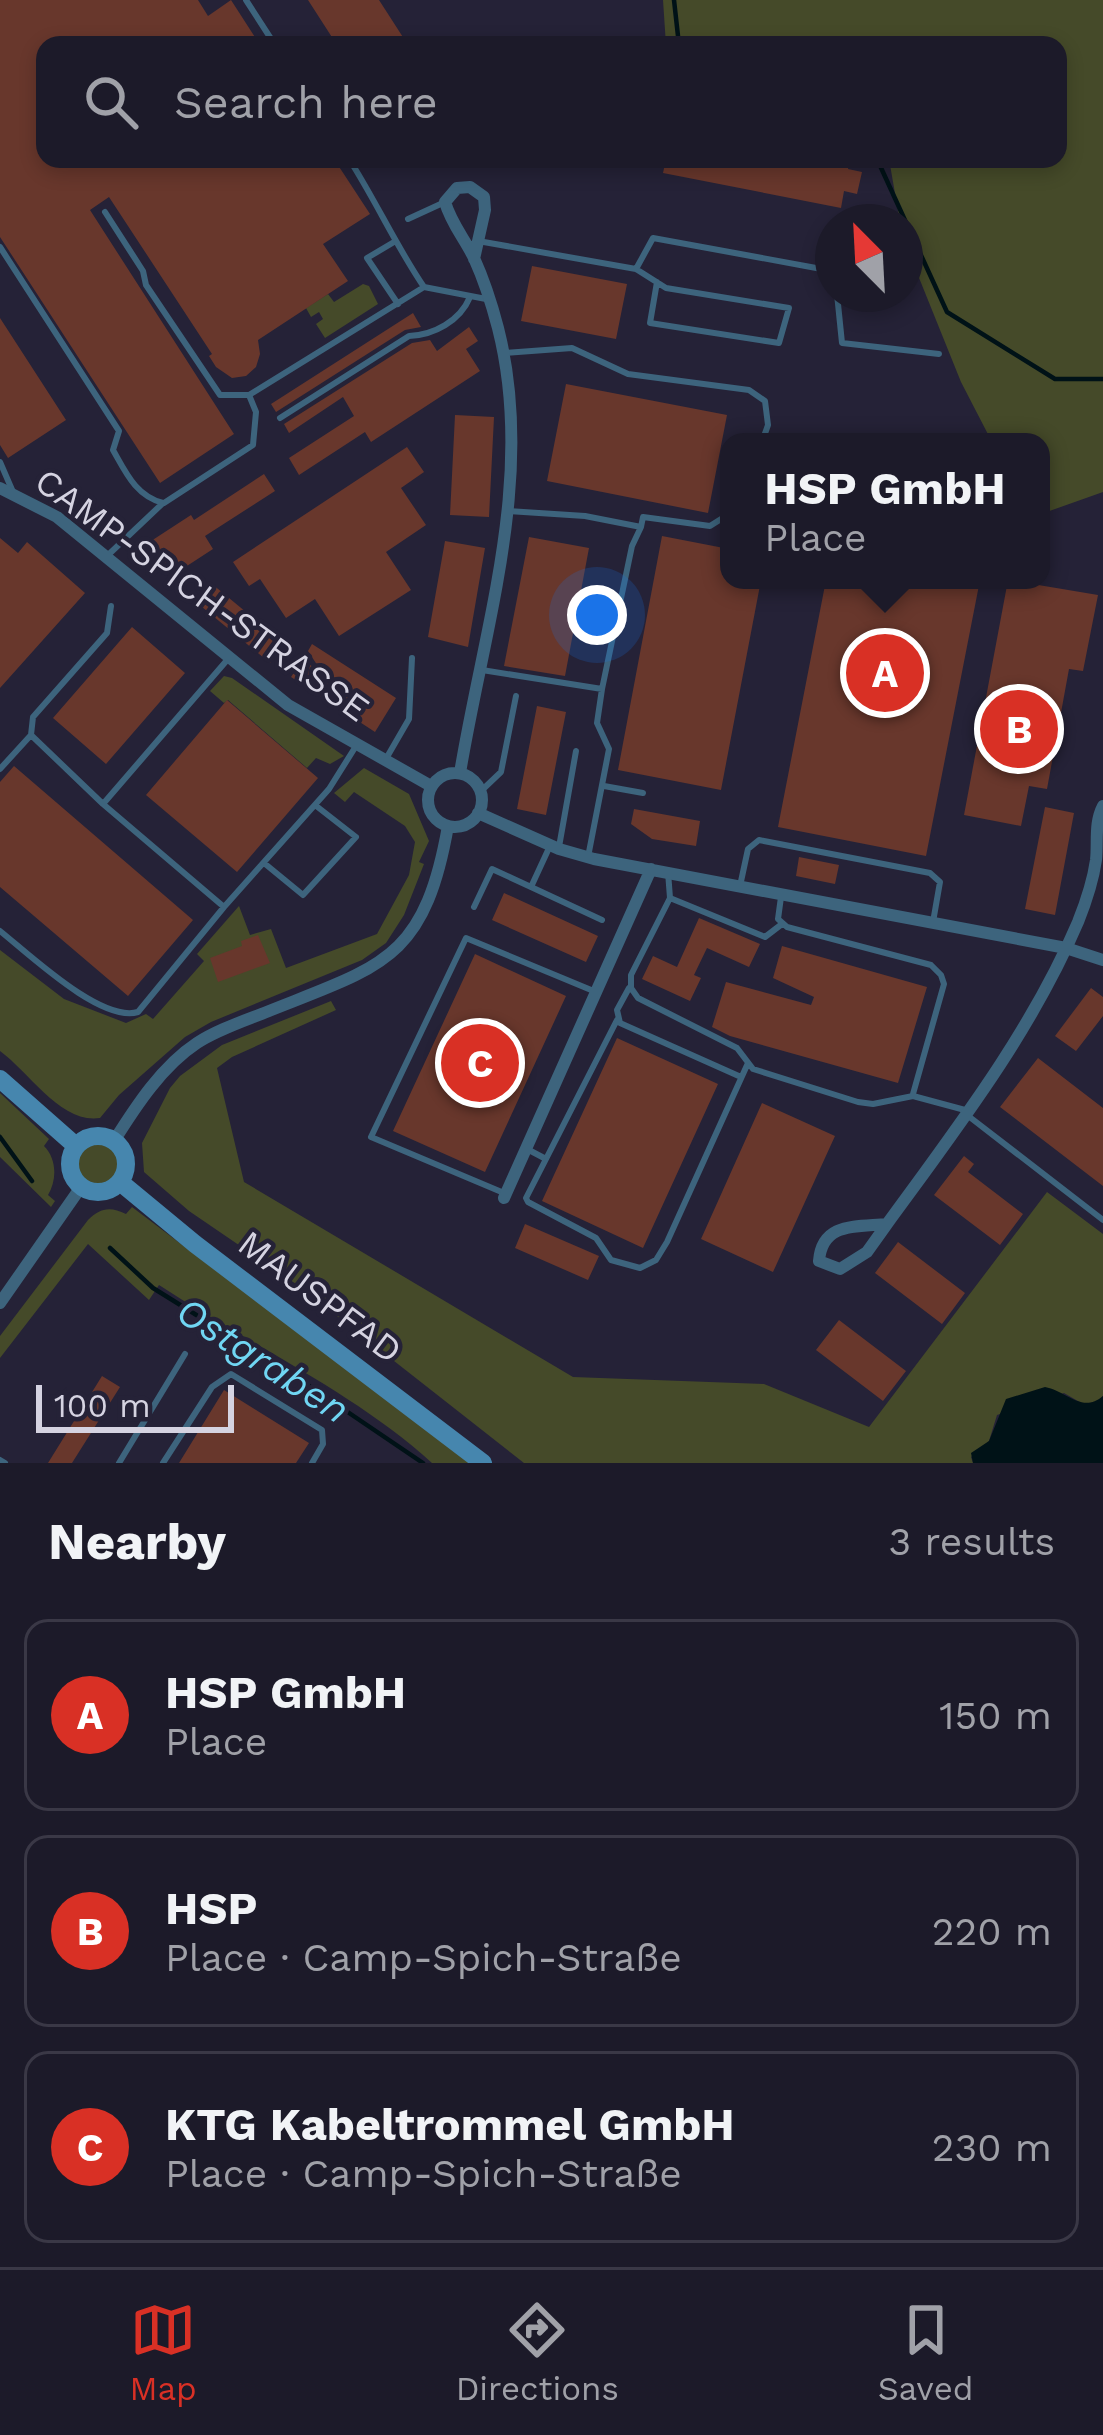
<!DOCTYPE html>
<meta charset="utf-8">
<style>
body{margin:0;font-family:"Work Sans",sans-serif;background:#292735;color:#f1f3f6}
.compass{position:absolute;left:815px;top:204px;width:108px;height:108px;border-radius:50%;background:#1c1a29;box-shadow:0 6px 18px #0003;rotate:336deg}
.scale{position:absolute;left:36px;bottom:30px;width:198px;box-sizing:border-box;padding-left:12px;border:6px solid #d5d3e1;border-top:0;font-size:33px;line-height:42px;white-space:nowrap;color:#d5d3e1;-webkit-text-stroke:9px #252237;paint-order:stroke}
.you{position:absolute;left:597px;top:615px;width:42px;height:42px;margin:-30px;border:9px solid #fff;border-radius:50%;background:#1a73e8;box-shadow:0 0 0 18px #1a73e833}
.badge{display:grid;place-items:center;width:78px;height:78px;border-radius:50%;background:#d93025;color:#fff;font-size:39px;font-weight:700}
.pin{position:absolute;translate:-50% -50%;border:6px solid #fff;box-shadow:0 3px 12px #0006}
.popup{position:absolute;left:720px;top:433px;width:330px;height:156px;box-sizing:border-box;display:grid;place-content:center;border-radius:24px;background:#1c1a29;filter:drop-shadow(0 3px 9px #0005);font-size:39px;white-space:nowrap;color:#a0a1a8}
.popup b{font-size:45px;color:#f1f3f6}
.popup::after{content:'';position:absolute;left:50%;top:100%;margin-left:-24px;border:24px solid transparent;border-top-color:#1c1a29}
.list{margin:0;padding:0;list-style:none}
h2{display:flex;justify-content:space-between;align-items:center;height:156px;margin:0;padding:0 48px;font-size:51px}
h2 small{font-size:39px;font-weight:400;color:#a0a1a8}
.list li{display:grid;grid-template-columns:78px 1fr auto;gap:36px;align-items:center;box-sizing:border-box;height:192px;margin:0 24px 24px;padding:0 24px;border:3px solid #3a3846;border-radius:24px}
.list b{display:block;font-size:45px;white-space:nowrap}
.list p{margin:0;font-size:39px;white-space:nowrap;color:#a0a1a8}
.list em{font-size:39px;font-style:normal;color:#a0a1a8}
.icon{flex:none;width:66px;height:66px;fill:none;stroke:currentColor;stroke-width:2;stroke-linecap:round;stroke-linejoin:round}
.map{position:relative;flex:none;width:1103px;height:1463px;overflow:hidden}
.search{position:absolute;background:#1c1a29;box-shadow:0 6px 18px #0003;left:36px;right:36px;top:36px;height:132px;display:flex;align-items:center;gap:30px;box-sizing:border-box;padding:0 42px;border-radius:24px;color:#a0a1a8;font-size:45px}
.sheet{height:804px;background:#1c1a29}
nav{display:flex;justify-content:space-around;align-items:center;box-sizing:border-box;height:168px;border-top:3px solid #3a3846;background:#1c1a29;font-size:33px;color:#a0a1a8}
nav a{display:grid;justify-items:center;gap:6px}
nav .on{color:#d93025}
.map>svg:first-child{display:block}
.green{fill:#454a29}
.water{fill:#001217}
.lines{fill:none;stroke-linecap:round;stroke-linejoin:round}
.stream{stroke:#001217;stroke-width:4.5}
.building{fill:#68372c}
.lane{stroke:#3d647d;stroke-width:6}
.street{stroke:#3d647d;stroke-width:12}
.secondary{stroke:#4686ae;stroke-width:18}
.labels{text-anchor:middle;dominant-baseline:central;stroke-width:9;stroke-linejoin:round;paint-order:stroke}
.street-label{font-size:36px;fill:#d5d3e1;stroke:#252237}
.water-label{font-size:39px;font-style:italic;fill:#70d6f3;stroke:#252237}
</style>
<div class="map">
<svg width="1103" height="1463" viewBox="0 0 1103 1463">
<rect width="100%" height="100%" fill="#252237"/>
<path class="green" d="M663 0H1103V492L1041 514V442H992L961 382 905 243V222H900L889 159H1058V45H666Z
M363 284 369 286 378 304 325 338 316 324 323 319 319 312 311 317 306 308 328 294 334 302Z
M224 676 232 678 344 756 330 764 316 758 307 768 228 700 224 703 210 691Z
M364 768 409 794 429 841 419 862 424 864 404 915 386 943 362 960 211 1022 185 1037 119 1095 100 1118C61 1124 30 1073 0 1051V950L64 999 126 1023 146 1014 153 1019 204 961 197 954 239 906 250 935 271 929 286 968 377 934 409 875 415 842 405 826 354 792 345 802 334 793Z
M331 1001 336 1010 232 1057 217 1068 244 1182 573 1377 764 1384 869 1427 1047 1192 1103 1234V1396L1096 1402 1083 1404 1064 1393 997 1415 989 1441 971 1457 973 1463H524L296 1284 189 1211 144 1172 142 1143 170 1088 180 1076 222 1045Z
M0 1093 49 1139 44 1146C57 1159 57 1180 48 1195L55 1201 51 1207 0 1157Z
M77 1164a21 21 0 1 1 42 0a21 21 0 1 1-42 0Z
M132 1207 471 1463H432C354 1392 247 1343 159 1285L149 1300 88 1244 0 1358V1336L88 1220C100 1208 110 1206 126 1214Z"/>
<path class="water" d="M1045 1387C1067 1391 1082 1414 1103 1396V1463H973L971 1453 989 1441 1006 1399Z"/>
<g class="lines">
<path class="stream" d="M674 0 679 45
M877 159 947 312 1055 379H1103
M0 1137 32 1181
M110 1248 153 1288 296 1377 423 1463"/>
</g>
<path class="building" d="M0 0H198L208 16 231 0 260 45H45V159H334L370 214 323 244 348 281 258 340 260 354 256 367 246 376 232 378 216 367 209 356 212 354 109 197 90 210 234 434 160 483 0 237Z
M308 0H379L408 45H337Z
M666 159H850L848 169 862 172 857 194 844 191 841 208 663 173Z
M532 266 627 284 616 339 521 321Z
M413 313 421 327 405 330 276 412 271 404Z
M0 318 66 420 8 458 0 445Z
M469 327 478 341 466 349 480 371 371 442 365 432 299 475 289 458 354 416 343 397 289 433 284 424 412 343 430 340 437 351Z
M566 384 727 415 708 513 547 481Z
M455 415 494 417 489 517 450 515Z
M407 447 424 472 401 488 426 525 386 552 411 590 339 636 315 599 286 618 260 579 249 586 233 562Z
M264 474 275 491 205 536 213 549 170 577 148 543 191 515 194 520Z
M662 536 729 549V580H761L721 790 618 770Z
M529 537 589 548 565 676 504 666Z
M0 538 18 553 27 542 85 593 0 688Z
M445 541 485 548 468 647 428 637Z
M826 580H980L926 856 778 827Z
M1008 580 1098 595 1083 671 1069 669 1047 789 1029 786 1021 826 964 815Z
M212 584 286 645 270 663 196 602Z
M132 627 185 673 106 764 53 718Z
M312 644 396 698 375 732 291 677 303 659 325 677 308 651Z
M227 700 318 778 237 872 146 795Z
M537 706 566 712 546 815 517 809Z
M14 766 193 920 128 996 0 887V782Z
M1045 807 1074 813 1055 915 1025 909Z
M634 809 700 821 696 846 652 839 631 824Z
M799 857 839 865 835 884 796 876Z
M504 893 598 936 586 962 492 920Z
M699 918 760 944 749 967 707 948 694 975 701 978 690 1001 642 979 653 956 677 967Z
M258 935 270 963 218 982 210 958 242 946 241 941Z
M782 946 927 987 898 1083 730 1036 712 1027 726 982 811 1005 814 997 773 978Z
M475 954 566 996 485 1172 393 1131Z
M1091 988 1103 997V1016L1076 1051 1055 1036Z
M617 1038 718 1084 643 1248 542 1201Z
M1038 1058 1103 1108V1186L1000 1107Z
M762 1103 835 1136 773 1272 701 1239Z
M964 1156 974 1164 968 1172 1023 1214 1000 1245 934 1195Z
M525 1224 599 1256 588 1280 515 1248Z
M898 1242 965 1293 942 1324 875 1273Z
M839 1320 906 1371 883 1401 816 1350Z
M102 1376 120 1387 72 1463H48Z
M224 1390 309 1443 296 1463H179Z"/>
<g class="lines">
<path class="lane" d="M246 0 275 45
M105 212 143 271 146 285 220 395H249L424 287C396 246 376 201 349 159
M408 219 445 202
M478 241 636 269 666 288 789 308 779 343 650 323 657 282
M394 242 367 258 398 304
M0 247 119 431 113 450C126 473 136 496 163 503L107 556
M636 269 653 238 827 270 833 285
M424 287 486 299
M837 294 842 343 939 354
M504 353 572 348 628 374 749 390 765 401 768 425 762 442
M280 418 409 336C434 335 460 321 470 297
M0 462 13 492
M164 503 253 445 256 412 249 395
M508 511 585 516 641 527 632 546 602 689 597 723 609 749 588 857
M641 527 643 517 710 526 729 514
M482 670 602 689
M31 735 103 804 224 907 329 789 356 746
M387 757 409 719 412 658
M0 769 31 735 33 717 107 633 111 606
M604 786 643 793
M480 792 501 772 516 696
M103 804 228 659
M559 847 576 751
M549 848 531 887 602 920
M264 863 303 895 356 837 315 805
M668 872 670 898 631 975V988L638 998 737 1048 753 1069 858 1102 873 1104 913 1096 965 1110
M740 886 748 849 759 840 930 873 940 882 933 922
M781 897 778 919 787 927 931 965 941 975 944 984 913 1094
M670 898 765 937 782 924
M474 907 492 869 531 887
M0 931C29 954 101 1023 138 1012L224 907
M629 988 617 1010 620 1023 741 1077
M967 1115 1103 1220
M527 1149 546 1159 526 1198 528 1202 596 1238 611 1260 640 1268 656 1260 667 1242 748 1063
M546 1159 617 1020
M504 1193 371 1137 466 938 596 992
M0 1460 5 1463
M119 1463 185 1354
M163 1463 212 1387 231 1374 322 1430 323 1444 312 1463"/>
<path class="street" d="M0 488 57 517 288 705 431 786
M460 773C484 627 536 477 498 328 492 305 484 280 474 258 464 238 451 223 445 202L457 188 470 187 484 197 485 210 474 259
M428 800a27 27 0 1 1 54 0a27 27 0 1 1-54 0Z
M478 813 559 849 594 859 1066 948 1103 960
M114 1141C136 1106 162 1066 197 1043 217 1030 241 1022 264 1013 381 966 424 962 448 826
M504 1198 651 869
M887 1224 867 1252 840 1269 819 1261C822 1222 856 1227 887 1224 957 1128 1031 1032 1078 922 1086 902 1093 881 1096 860 1098 842 1094 823 1103 806
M0 1303 81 1187"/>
<path class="secondary" d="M0 1079 76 1146
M70 1164a28 28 0 1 1 56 0a28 28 0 1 1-56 0Z
M120 1182 195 1244 483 1463"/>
</g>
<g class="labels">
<g class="street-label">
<text transform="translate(202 595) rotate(36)">CAMP-SPICH-STRASSE</text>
<text transform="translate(320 1297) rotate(37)">MAUSPFAD</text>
</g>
<g class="water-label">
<text transform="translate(263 1360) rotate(33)">Ostgraben</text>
</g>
</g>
</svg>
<svg class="compass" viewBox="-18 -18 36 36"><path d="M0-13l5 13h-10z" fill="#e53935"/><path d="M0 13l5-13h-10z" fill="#a0a1a8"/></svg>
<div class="scale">100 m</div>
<div class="you"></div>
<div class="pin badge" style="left:885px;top:673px">A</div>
<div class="popup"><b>HSP GmbH</b>Place</div>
<div class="pin badge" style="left:1019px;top:729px">B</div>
<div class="pin badge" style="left:480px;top:1063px">C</div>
<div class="search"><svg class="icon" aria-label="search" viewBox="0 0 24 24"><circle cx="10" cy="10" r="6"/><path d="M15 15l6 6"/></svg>Search here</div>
</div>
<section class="sheet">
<h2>Nearby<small>3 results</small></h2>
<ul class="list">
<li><span class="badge">A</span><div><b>HSP GmbH</b><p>Place</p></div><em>150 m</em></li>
<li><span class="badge">B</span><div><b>HSP</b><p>Place · Camp-Spich-Straße</p></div><em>220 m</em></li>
<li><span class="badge">C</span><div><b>KTG Kabeltrommel GmbH</b><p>Place · Camp-Spich-Straße</p></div><em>230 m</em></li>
</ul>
</section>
<nav>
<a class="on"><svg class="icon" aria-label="map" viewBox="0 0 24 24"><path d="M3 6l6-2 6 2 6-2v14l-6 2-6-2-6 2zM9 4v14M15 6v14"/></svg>Map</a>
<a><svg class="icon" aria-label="directions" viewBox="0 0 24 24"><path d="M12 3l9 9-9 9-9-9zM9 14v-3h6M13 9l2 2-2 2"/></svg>Directions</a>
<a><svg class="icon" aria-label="saved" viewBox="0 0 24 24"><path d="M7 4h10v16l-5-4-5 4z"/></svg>Saved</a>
</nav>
